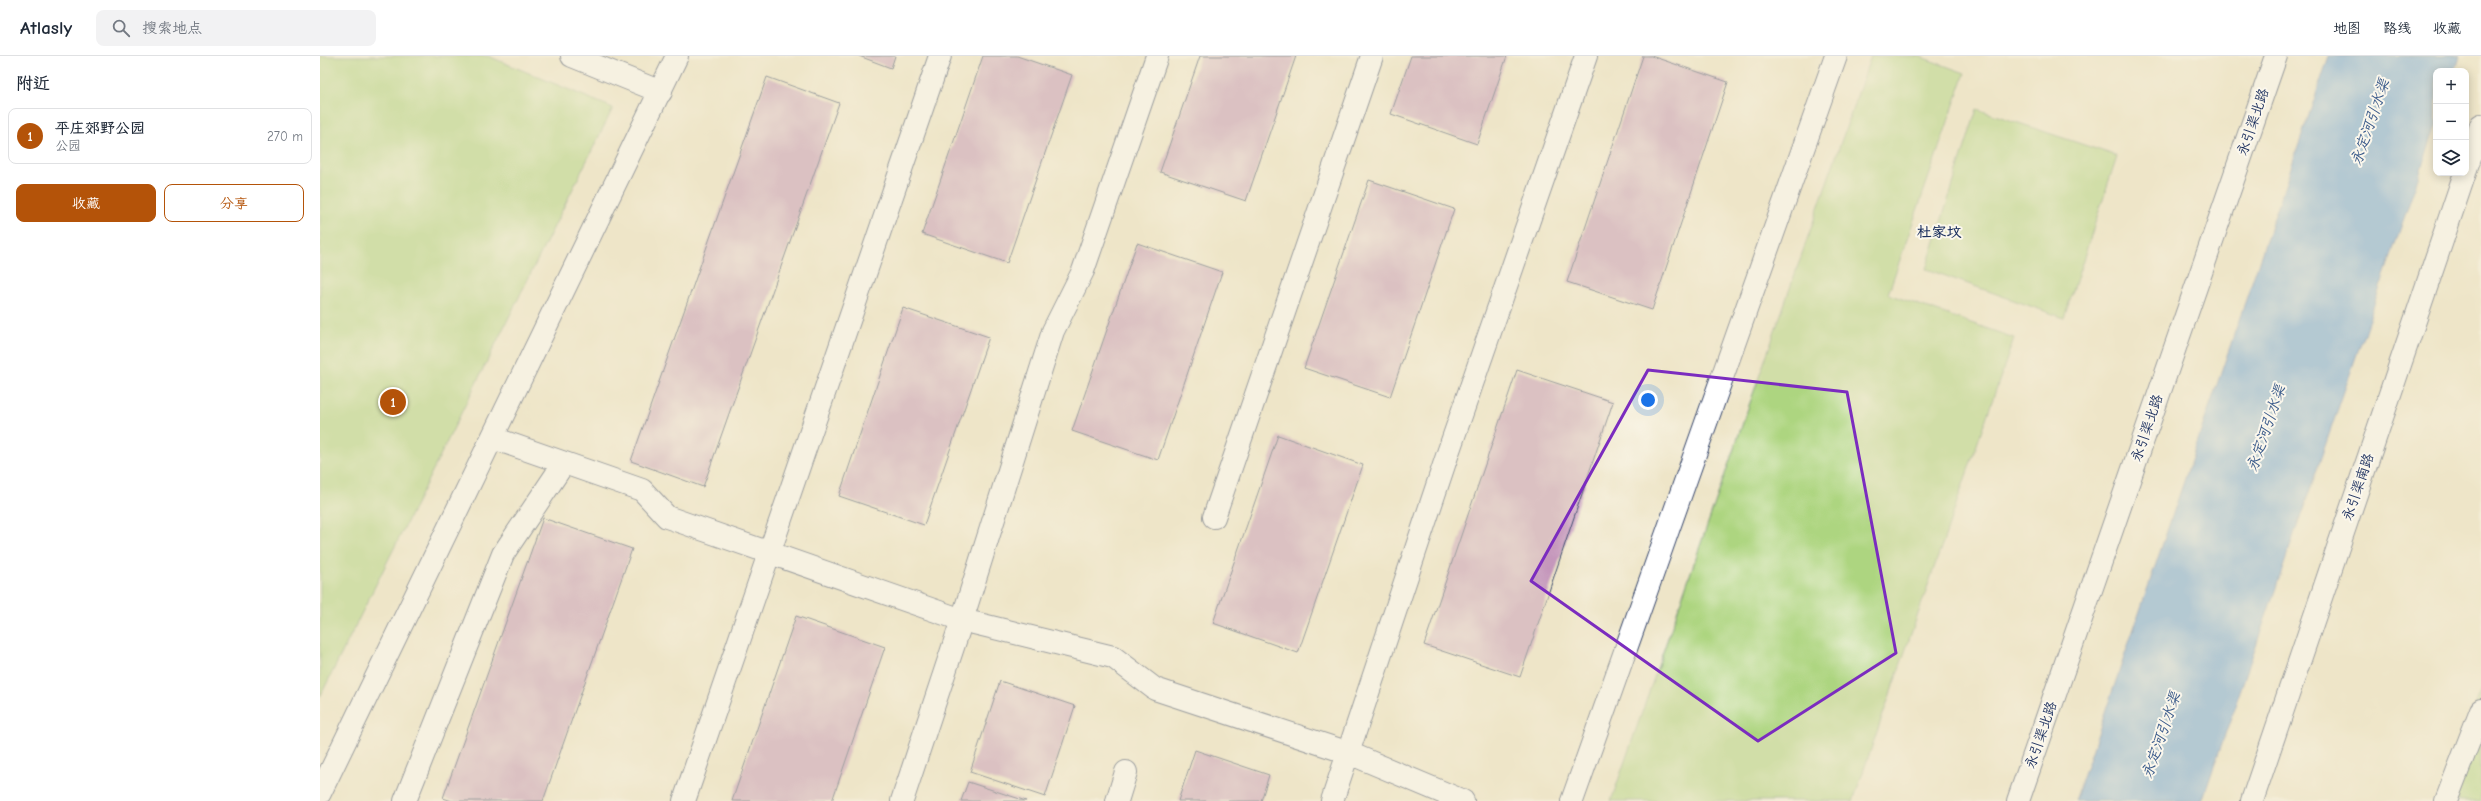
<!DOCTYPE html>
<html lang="zh">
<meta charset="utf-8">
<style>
body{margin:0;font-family:"Comic Neue","LXGW WenKai TC",sans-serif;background:#f2f2f3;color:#1f2937}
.controls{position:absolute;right:12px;top:12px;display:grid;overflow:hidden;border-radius:8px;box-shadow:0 2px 10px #0003}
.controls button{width:36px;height:36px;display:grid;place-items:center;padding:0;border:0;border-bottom:1px solid #e0e1e3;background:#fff;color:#1f2937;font:20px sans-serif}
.you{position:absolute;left:1328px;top:344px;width:14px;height:14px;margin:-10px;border:3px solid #fff;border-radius:50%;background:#1a73e8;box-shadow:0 0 0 6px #1a73e833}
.badge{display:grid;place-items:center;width:26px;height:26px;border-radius:50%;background:#b45309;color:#fff;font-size:13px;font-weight:700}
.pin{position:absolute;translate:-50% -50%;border:2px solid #fff;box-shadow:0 1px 4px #0006}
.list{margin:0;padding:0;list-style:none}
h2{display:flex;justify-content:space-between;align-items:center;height:52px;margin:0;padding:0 16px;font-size:17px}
h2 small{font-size:13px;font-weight:400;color:#747a83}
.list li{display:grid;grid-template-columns:26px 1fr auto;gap:12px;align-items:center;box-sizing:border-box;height:56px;margin:0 8px 8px;padding:0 8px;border:1px solid #e0e1e3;border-radius:8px}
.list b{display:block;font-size:15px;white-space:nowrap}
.list p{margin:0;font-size:13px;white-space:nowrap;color:#747a83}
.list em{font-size:13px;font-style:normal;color:#747a83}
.actions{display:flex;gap:8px;padding:12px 16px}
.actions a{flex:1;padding:9px 0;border:1px solid #b45309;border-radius:8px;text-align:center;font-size:14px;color:#b45309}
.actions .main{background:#b45309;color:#fff}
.icon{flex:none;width:22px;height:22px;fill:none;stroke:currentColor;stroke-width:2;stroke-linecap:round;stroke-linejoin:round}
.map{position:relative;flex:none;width:2161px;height:745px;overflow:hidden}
header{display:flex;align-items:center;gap:24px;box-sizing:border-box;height:56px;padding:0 20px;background:#fff;border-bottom:1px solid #e0e1e3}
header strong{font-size:19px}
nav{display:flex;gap:22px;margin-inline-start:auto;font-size:14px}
.search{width:280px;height:36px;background:#f2f2f3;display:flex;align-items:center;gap:10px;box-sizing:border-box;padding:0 14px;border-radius:8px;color:#747a83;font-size:15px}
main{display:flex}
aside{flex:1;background:#fff}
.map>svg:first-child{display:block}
.green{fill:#add580;stroke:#64826f}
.water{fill:#6ea6dd;stroke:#446a9e}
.building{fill:#c496bb}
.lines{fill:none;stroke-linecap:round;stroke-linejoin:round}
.minor-casing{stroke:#3b4a6e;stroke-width:24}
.tertiary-casing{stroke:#3b4a6e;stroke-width:24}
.minor{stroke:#fff;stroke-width:22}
.tertiary{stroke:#fff;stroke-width:22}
.marked{fill:none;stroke:#7b2cbf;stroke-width:3;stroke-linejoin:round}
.labels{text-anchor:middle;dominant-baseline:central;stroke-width:4;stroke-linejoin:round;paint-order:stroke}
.street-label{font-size:14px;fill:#1b2f5e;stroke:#fbf7ec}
.water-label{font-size:15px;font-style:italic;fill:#38598a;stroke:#fbf7ec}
.neighbourhood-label{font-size:15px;font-weight:bold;fill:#1b2f5e;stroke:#fbf7ec}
</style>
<header>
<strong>Atlasly</strong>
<div class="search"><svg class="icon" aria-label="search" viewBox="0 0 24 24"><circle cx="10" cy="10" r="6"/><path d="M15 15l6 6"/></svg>搜索地点</div>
<nav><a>地图</a><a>路线</a><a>收藏</a></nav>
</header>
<main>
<aside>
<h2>附近<small></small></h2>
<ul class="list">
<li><span class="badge">1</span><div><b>平庄郊野公园</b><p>公园</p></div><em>270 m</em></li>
</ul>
<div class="actions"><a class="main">收藏</a><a>分享</a></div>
</aside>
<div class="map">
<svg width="2161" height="745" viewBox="0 0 2161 745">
<rect width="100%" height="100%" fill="#fbf7ec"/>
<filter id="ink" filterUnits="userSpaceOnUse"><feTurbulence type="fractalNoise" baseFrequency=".025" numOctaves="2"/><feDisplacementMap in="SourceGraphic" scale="8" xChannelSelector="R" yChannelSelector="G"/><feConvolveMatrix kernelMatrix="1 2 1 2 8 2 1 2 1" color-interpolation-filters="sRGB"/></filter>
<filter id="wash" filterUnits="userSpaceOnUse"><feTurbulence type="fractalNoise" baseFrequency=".012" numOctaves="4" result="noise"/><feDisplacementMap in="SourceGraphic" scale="16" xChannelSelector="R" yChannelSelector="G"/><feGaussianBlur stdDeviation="0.9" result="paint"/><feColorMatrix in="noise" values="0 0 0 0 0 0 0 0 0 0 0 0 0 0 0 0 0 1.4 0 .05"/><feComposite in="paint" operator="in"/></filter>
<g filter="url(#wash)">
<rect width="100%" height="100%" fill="#eee5c8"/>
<path class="green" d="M0 0H168L293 52 0 641Z
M1551 0H1598L1645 17 1568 238 1694 282 1533 745H1291Z
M1657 53 1797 100 1744 262 1606 213Z
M2161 633V745H2122Z"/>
<path class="water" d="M2009 0H2140L2135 15H2116V70L1882 745H1755Z"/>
<g id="blocks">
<path class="building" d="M539 0H575L571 12Z
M663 0H697L752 19 687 207 602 178Z
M880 0H976L926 145 840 116Z
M1091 0H1187L1157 88 1071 58Z
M1323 0H1331L1408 26 1332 254 1247 226Z
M447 21 519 47 383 431 311 405Z
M1049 124 1134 153 1070 341 984 312Z
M817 187 902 216 838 404 752 375Z
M583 252 669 281 604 469 519 440Z
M1197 314 1293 346 1200 621 1104 589Z
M958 379 1043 409 978 597 893 567Z
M223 462 312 493 223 745H132L123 742Z
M476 560 565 591 512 745H412Z
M680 625 755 650 725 741 650 716Z
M875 694 949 719 941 745H858Z
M648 726 706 745H641Z"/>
</g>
</g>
<g filter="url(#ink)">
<use href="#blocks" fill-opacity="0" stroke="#3b4a6e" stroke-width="1"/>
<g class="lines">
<g class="minor-casing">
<path id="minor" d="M252 0 341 36
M2146 113 2161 69
M173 382 322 434 347 461 642 564 793 601 835 633 1029 697 1143 745
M894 461 1052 0
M85 745 183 498 244 407
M364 745 620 0
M582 745 642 564 733 275 763 215 837 0
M797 745 806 716
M1012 745 1128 397 1266 0
M1252 745 1516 0
M1698 745 1956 0
M1932 745 2145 117
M2126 745 2161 654"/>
</g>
<g class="tertiary-casing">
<path id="tertiary" d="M0 737 357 0"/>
</g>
<use href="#minor" class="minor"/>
<use href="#tertiary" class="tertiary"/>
</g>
</g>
<path d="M0 0H2161V745H0ZM1328 314 1527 336 1576 597 1438 685 1211 525Z" fill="#eee5c8" fill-opacity=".55" fill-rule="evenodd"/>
<path class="marked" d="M1328 314 1527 336 1576 597 1438 685 1211 525Z"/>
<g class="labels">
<g class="street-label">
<text transform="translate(1933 66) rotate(-71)">永引渠北路</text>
<text transform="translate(1827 372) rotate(-71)">永引渠北路</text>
<text transform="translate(2038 431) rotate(-71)">永引渠南路</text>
<text transform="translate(1721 679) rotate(-71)">永引渠北路</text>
</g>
<g class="water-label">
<text transform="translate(2050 66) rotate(-71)">永定河引水渠</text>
<text transform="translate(1946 372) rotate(-71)">永定河引水渠</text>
<text transform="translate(1841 679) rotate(-71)">永定河引水渠</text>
</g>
<g class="neighbourhood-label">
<text x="1619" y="176">杜家坟</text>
</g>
</g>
</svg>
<div class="controls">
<button>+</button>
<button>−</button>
<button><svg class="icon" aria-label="layers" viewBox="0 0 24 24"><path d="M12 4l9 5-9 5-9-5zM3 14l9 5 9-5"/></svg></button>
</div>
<div class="you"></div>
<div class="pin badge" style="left:73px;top:346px">1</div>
</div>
</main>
